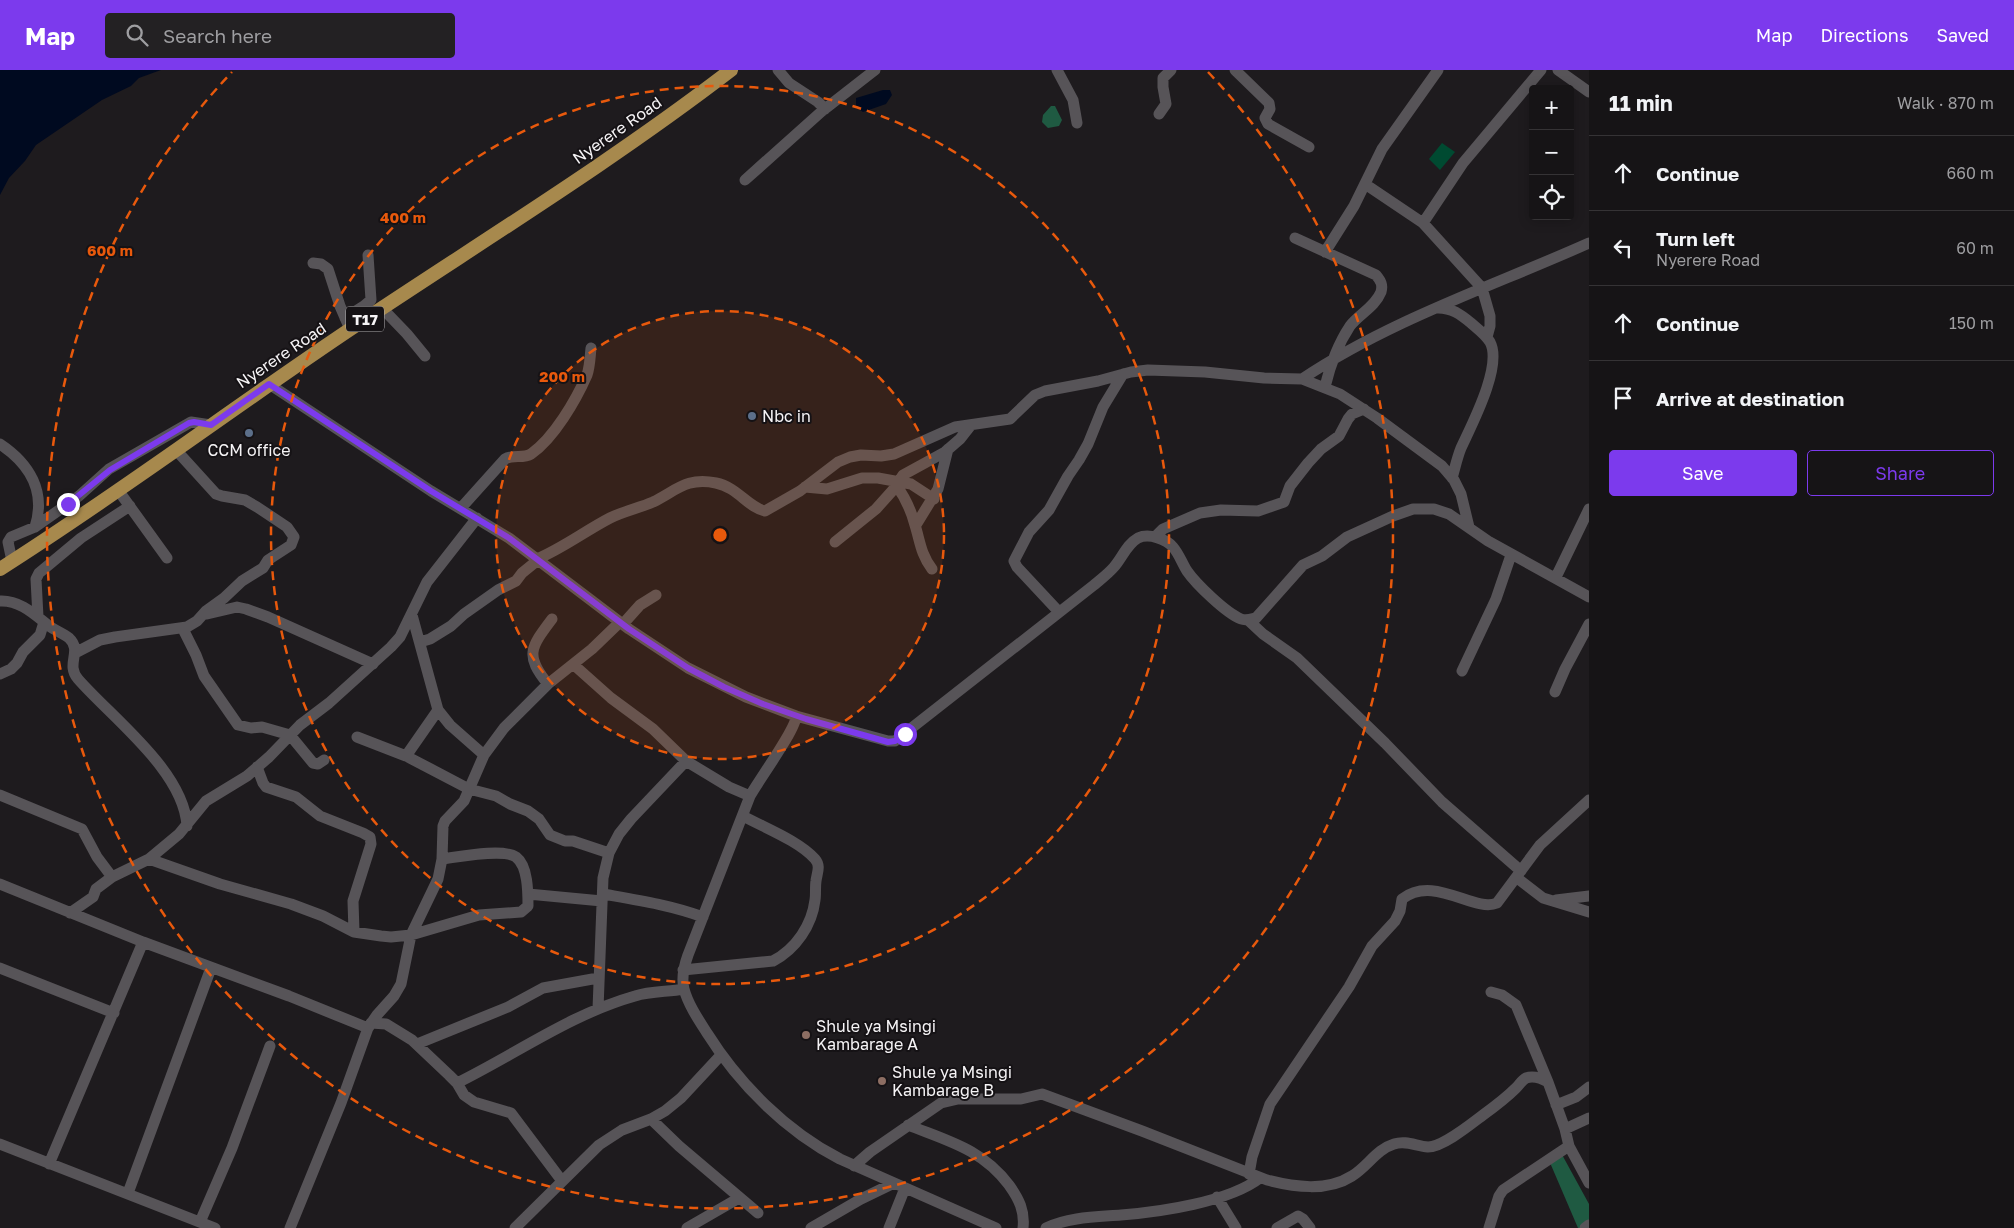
<!DOCTYPE html>
<meta charset="utf-8">
<style>
body{margin:0;font-family:"Golos Text",sans-serif;background:#232123;color:#f1f3f6}
.controls{position:absolute;right:15px;top:15px;display:grid;overflow:hidden;border-radius:5px;box-shadow:0 2px 12px #0003}
.controls button{width:45px;height:45px;display:grid;place-items:center;padding:0;border:0;border-bottom:1px solid #353335;background:#161416;color:#f1f3f6;font:25px sans-serif}
.stop{position:absolute;width:15px;height:15px;margin:-11px;border:4px solid #7c3aed;border-radius:50%;background:#fff}
.stop.end{background:#7c3aed;border-color:#fff;box-shadow:0 1px 5px #0008}
.list{margin:0;padding:0;list-style:none}
h2{display:flex;justify-content:space-between;align-items:center;height:65px;margin:0;padding:0 20px;font-size:21px}
h2 small{font-size:16px;font-weight:400;color:#9e9ea1}
.list li{display:grid;grid-template-columns:32px 1fr auto;gap:15px;align-items:center;box-sizing:border-box;height:75px;padding:0 20px;border-top:1px solid #353335}
.list b{display:block;font-size:19px;white-space:nowrap}
.list p{margin:0;font-size:16px;white-space:nowrap;color:#9e9ea1}
.list em{font-size:16px;font-style:normal;color:#9e9ea1}
.actions{display:flex;gap:10px;padding:15px 20px}
.actions a{flex:1;padding:11px 0;border:1px solid #7c3aed;border-radius:5px;text-align:center;font-size:18px;color:#7c3aed}
.actions .main{background:#7c3aed;color:#fff}
.icon{flex:none;width:28px;height:28px;fill:none;stroke:currentColor;stroke-width:2;stroke-linecap:round;stroke-linejoin:round}
.map{position:relative;flex:none;width:1589px;height:1158px;overflow:hidden}
header{display:flex;align-items:center;gap:30px;box-sizing:border-box;height:70px;padding:0 25px;background:#7c3aed;color:#fff}
header strong{font-size:24px}
nav{display:flex;gap:28px;margin-inline-start:auto;font-size:18px}
.search{width:350px;height:45px;background:#232123;display:flex;align-items:center;gap:12px;box-sizing:border-box;padding:0 18px;border-radius:5px;color:#9e9ea1;font-size:19px}
main{display:flex}
aside{flex:1;background:#161416}
.map>svg:first-child{display:block}
.green{fill:#004a31}
.forest{fill:#1f5a42}
.water{fill:#000a20}
.lines{fill:none;stroke-linecap:round;stroke-linejoin:round}
.minor{stroke:#575458;stroke-width:11}
.major{stroke:#a7894d;stroke-width:14}
.route{stroke:#7c3aed;stroke-width:6}
.ring{fill:none;stroke:#e8590c;stroke-width:2.5;stroke-dasharray:9 6}
.service-dot{fill:#5c6f8a;stroke:#151215;stroke-width:2}
.education-dot{fill:#8d6e63;stroke:#151215;stroke-width:2}
.labels{text-anchor:middle;dominant-baseline:central;stroke-width:4;stroke-linejoin:round;paint-order:stroke}
.shield{fill:#151215;stroke:#b2b0b2;stroke-width:1}
.shield-label{font-size:15px;font-weight:bold;fill:#f6f4f6}
.street-label{font-size:16px;fill:#f6f4f6;stroke:#151215}
.poi-label{font-size:16px;fill:#f6f4f6;stroke:#151215;text-anchor:start}
.centre{fill:#e8590c;stroke:#151215;stroke-width:2.5}
.ring-label{font-size:15px;text-anchor:middle;font-weight:bold;fill:#e8590c;stroke:#151215;stroke-width:4;stroke-linejoin:round;paint-order:stroke}
</style>
<header>
<strong>Map</strong>
<div class="search"><svg class="icon" aria-label="search" viewBox="0 0 24 24"><circle cx="10" cy="10" r="6"/><path d="M15 15l6 6"/></svg>Search here</div>
<nav><a>Map</a><a>Directions</a><a>Saved</a></nav>
</header>
<main>
<div class="map">
<svg width="1589" height="1158" viewBox="0 0 1589 1158">
<rect width="100%" height="100%" fill="#1e1b1e"/>
<path class="green" d="M1442 73 1455 82 1440 100 1429 89Z"/>
<path class="forest" d="M1051 36H1055L1062 50 1059 56 1048 58 1042 52 1043 45Z
M1560 1081 1589 1134V1158H1578L1548 1088Z"/>
<path class="water" d="M0 0H161L139 8 131 16 102 30 36 75 25 91 9 108 0 125Z
M883 20H890L892 25 886 34 863 42 856 37V28Z"/>
<g class="lines">
<path class="minor" d="M778 0 789 13 818 32 825 39
M1057 0 1073 30 1077 53
M1235 0 1269 33 1270 39 1265 48 1268 54 1309 77
M1558 0 1589 22
M1159 44 1166 34 1163 17V8L1171 0
M745 110 821 42 875 0
M1365 114 1423 153 1482 218 1490 246V256L1487 267
M1423 153 1463 93 1541 0
M1295 168 1376 205C1381 211 1383 215 1381 222 1375 237 1359 244 1350 256 1338 274 1330 296 1325 317
M1325 182 1354 136 1382 79 1438 0
M313 193 321 194 328 199 340 236 350 259
M382 238 407 264 425 286
M1438 238C1452 238 1460 244 1471 253 1478 259 1486 265 1490 272 1503 296 1471 356 1461 378 1457 388 1455 398 1452 408
M345 248 364 236 371 230 368 185
M1302 309C1390 250 1493 216 1589 173
M269 314 431 421 509 468 629 559 688 598 746 627 796 646C797 658 758 711 750 726L688 885C684 896 681 907 684 919 688 934 698 949 707 963 739 1014 786 1061 840 1089L996 1158
M0 374C30 394 46 422 35 457
M896 415C905 427 911 440 915 455 920 471 921 485 932 499
M805 417 827 419 862 408H878L911 414 934 429
M118 420 167 488
M461 438 505 389C513 384 523 389 531 384 554 368 576 330 587 305 590 296 590 287 591 278
M916 455 938 419 948 379
M1155 467 1163 459 1200 443 1221 440 1258 441 1284 432 1290 416 1308 393 1321 379 1339 366 1348 349 1352 344 1364 339
M835 472 876 439 893 420 903 405 945 382 960 369 971 355
M537 489C563 478 585 461 610 448 624 441 639 438 653 432 677 420 687 407 716 413 737 417 749 438 765 441L800 421 838 392 850 387 861 385 881 386 894 384 955 357 1010 349 1035 325 1045 321 1098 311 1131 302 1148 300 1205 302 1264 308 1302 309 1340 324 1377 348 1442 396 1454 410 1461 424 1469 457
M12 491 8 472 11 467 35 457 79 426 109 399 191 352 211 355
M1556 507 1589 439
M0 531C20 530 35 545 49 556 56 561 63 563 69 568 83 581 65 594 78 609 112 648 184 701 187 756
M1059 542 1017 497 1014 491 1029 462 1049 440 1068 406 1079 390 1088 374 1103 337 1123 304
M207 544 237 537 246 539 268 547 373 594
M412 545 438 640 450 655 484 685
M38 547 36 509 39 503 81 468 130 436
M1248 550 1263 564 1297 588 1385 673 1442 732 1521 801
M623 554 640 535 656 525
M183 559 196 585 204 606 238 655 251 658 262 657 290 665 313 693 318 694 324 690
M420 572 430 569 451 556 464 544 498 520 516 511 522 503 538 490
M75 583 100 570 115 567 187 557 197 551 206 541 224 528 242 511 263 498 268 490 291 475 294 467 287 457 257 437 245 430 222 426 216 424 176 380
M574 595 611 628 653 659 686 691 729 717 750 726
M1462 601 1496 529 1511 485
M0 604 11 599 17 593 23 582 40 565 44 552
M548 614C524 585 531 577 552 549
M1555 622 1565 599 1589 554
M796 646 888 671H895L1094 515C1101 509 1108 504 1114 497 1122 488 1127 474 1138 468 1149 463 1166 469 1173 477 1179 484 1182 493 1187 501 1196 514 1226 543 1241 549 1246 551 1251 549 1256 548L1303 495 1322 486 1347 467 1393 446 1413 439H1434L1449 444 1488 471 1589 527
M357 667 406 686 469 719 496 726 510 734 528 741 539 749 550 765 565 771H573L609 783
M406 686 438 640
M257 697 263 713 266 717 296 727 320 746 363 763 370 767 371 774 353 831 354 862
M0 725 82 759 97 787 112 807
M149 789 220 814 291 834 323 846 354 862 381 866 391 867 411 865 479 845 521 842 528 836C528 822 528 796 516 787 503 778 458 787 442 789
M1517 808 1543 828 1589 842
M0 814 143 872 289 926 368 958
M528 824 602 831
M603 824C637 830 670 835 703 847
M1556 830 1589 826
M70 843 93 827 96 819 112 807 149 789 179 764 206 731 247 706 269 687 300 655 329 633 391 577 400 567 427 512 477 448
M0 898 114 943
M683 900 773 891C796 879 812 855 815 830 816 824 815 817 816 811 817 803 821 796 815 789 799 771 765 758 743 746
M1491 922 1502 925 1516 935 1548 1012
M598 939 603 808 609 783 619 764 631 749 686 691
M371 953 386 954 412 970 449 1005 457 1013 464 1025 474 1032 511 1043 562 1111
M417 974 508 937 543 918 598 908
M457 1013C516 984 571 944 635 926 651 921 668 922 684 919
M1556 1035 1576 1027 1589 1017
M651 1049 679 1076 758 1143
M908 1055C948 1071 982 1079 1009 1115 1019 1129 1025 1141 1023 1158
M1565 1059 1589 1048
M0 1074 215 1158
M49 1094 143 872
M854 1096 870 1082 941 1033 958 1029H1021L1042 1024 1142 1061 1267 1110C1294 1117 1327 1122 1352 1106 1367 1097 1377 1079 1394 1074 1406 1070 1416 1076 1428 1077 1443 1077 1471 1054 1483 1045 1494 1037 1506 1028 1516 1018 1519 1015 1522 1010 1526 1008 1534 1005 1541 1008 1548 1012L1565 1059 1569 1076 1589 1113
M1249 1104 1252 1087 1270 1034 1349 917 1372 876 1395 851 1400 841 1402 829C1434 804 1474 843 1497 833L1540 775 1589 730
M128 1123 211 898
M1217 1127 1236 1158
M200 1152 232 1078 270 976
M290 1158 341 1033 368 958 377 945 394 926 401 914 411 865 438 809 442 789 443 756 445 751 464 731 484 685 504 658 548 614 592 579 620 552
M515 1158 599 1075 622 1060 651 1049 665 1041 681 1028 721 985
M687 1158 739 1128
M811 1158 861 1129 894 1113
M889 1158 905 1118
M1046 1158C1069 1147 1095 1147 1121 1145 1160 1142 1229 1132 1260 1108
M1277 1158 1298 1146 1303 1149 1310 1158
M1489 1158 1499 1126 1503 1120 1569 1076
M1585 1158 1589 1155"/>
<path class="major" d="M0 499C120 423 234 337 352 258 479 173 610 93 731 0"/>
</g>
<g class="lines">
<path class="route" d="M68 434 110 400 189 353 194 352 211 355 269 314 431 421 509 468 629 559 688 598 724 617 763 634 806 649 888 672 895 671 905 664"/>
</g>
<circle cx="720" cy="465" r="224" fill="#e8590c" fill-opacity=".12"/>
<g class="ring">
<circle cx="720" cy="465" r="224"/>
<circle cx="720" cy="465" r="449"/>
<path d="M1208 2A673 673 0 1 1 232 2"/>
</g>
<g class="service-dot">
<circle cx="752" cy="346" r="5"/>
<circle cx="249" cy="363" r="5"/>
</g>
<g class="education-dot">
<circle cx="806" cy="965" r="5"/>
<circle cx="882" cy="1011" r="5"/>
</g>
<g class="labels">
<rect class="shield" x="346" y="236.5" width="38" height="25" rx="4"/>
<g class="shield-label">
<text x="365" y="249">T17</text>
</g>
<g class="street-label">
<text transform="translate(617 60) rotate(-35)">Nyerere Road</text>
<text transform="translate(281 285) rotate(-34)">Nyerere Road</text>
</g>
<g class="poi-label">
<text x="762" y="346">Nbc in</text>
<text x="249" y="380" text-anchor="middle">CCM office</text>
<text x="816" y="956">Shule ya Msingi<tspan x="816" dy="18">Kambarage A</tspan></text>
<text x="892" y="1002">Shule ya Msingi<tspan x="892" dy="18">Kambarage B</tspan></text>
</g>
</g>
<circle cx="720" cy="465" r="8" class="centre"/>
<g class="ring-label">
<text x="403" y="153">400 m</text>
<text x="110" y="186">600 m</text>
<text x="562" y="312">200 m</text>
</g>
</svg>
<div class="controls">
<button>+</button>
<button>−</button>
<button><svg class="icon" aria-label="locate" viewBox="0 0 24 24"><circle cx="12" cy="12" r="6"/><path d="M12 2v4M12 18v4M2 12h4M18 12h4"/></svg></button>
</div>
<div class="stop" style="left:905px;top:664px"></div>
<div class="stop end" style="left:68px;top:434px"></div>
</div>
<aside>
<h2>11 min<small>Walk · 870 m</small></h2>
<ul class="list">
<li><svg class="icon" aria-label="ahead" viewBox="0 0 24 24"><path d="M12 20V5M6 11l6-6 6 6"/></svg><div><b>Continue</b></div><em>660 m</em></li>
<li><svg class="icon" aria-label="left" viewBox="0 0 24 24"><path d="M17 20v-9H6M10 6l-5 5 5 5"/></svg><div><b>Turn left</b><p>Nyerere Road</p></div><em>60 m</em></li>
<li><svg class="icon" aria-label="ahead" viewBox="0 0 24 24"><path d="M12 20V5M6 11l6-6 6 6"/></svg><div><b>Continue</b></div><em>150 m</em></li>
<li><svg class="icon" aria-label="arrive" viewBox="0 0 24 24"><path d="M6 21V4h12l-3 4 3 4H6"/></svg><div><b>Arrive at destination</b></div></li>
</ul>
<div class="actions"><a class="main">Save</a><a>Share</a></div>
</aside>
</main>
